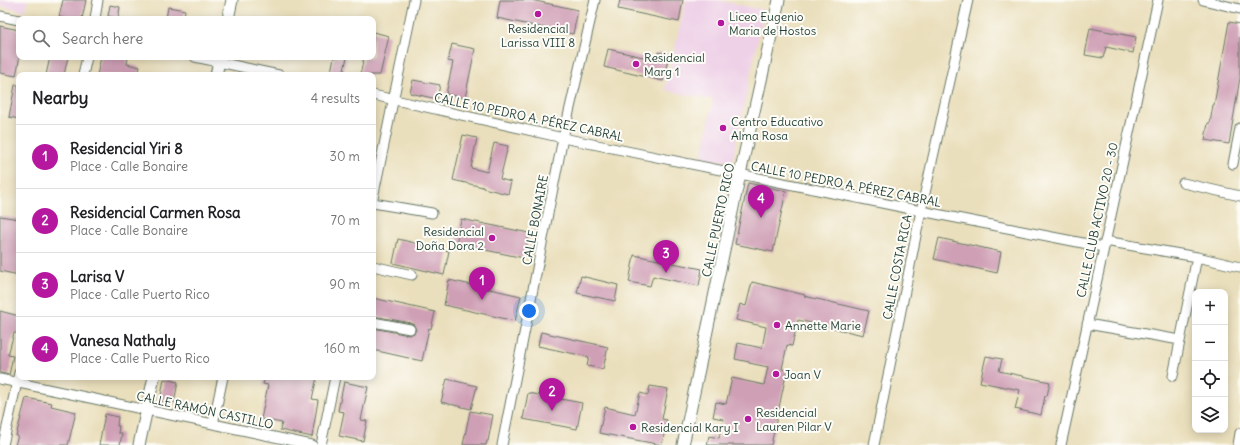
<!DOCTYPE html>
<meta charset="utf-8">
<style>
body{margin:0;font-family:Delius,sans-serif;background:#f2f2f2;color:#202124}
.controls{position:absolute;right:12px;bottom:12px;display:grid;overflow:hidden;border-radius:8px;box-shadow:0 2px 10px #0003}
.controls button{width:36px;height:36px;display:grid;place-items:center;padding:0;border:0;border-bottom:1px solid #e0e0e0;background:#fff;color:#202124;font:20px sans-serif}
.you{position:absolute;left:529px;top:311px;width:14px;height:14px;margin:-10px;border:3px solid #fff;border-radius:50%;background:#1a73e8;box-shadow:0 0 0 6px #1a73e833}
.badge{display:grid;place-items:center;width:26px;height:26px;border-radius:50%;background:#b5179e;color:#fff;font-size:13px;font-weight:700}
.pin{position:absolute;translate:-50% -33px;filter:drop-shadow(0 1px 2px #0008)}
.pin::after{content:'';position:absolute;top:21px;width:14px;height:12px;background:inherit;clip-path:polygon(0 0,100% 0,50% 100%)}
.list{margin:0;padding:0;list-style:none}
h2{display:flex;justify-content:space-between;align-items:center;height:52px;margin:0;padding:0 16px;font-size:17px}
h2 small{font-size:13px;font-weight:400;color:#757577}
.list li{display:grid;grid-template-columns:26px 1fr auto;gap:12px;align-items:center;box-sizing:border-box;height:64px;padding:0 16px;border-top:1px solid #e0e0e0}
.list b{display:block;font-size:15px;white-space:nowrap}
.list p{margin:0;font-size:13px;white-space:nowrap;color:#757577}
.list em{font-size:13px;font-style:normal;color:#757577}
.icon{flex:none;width:22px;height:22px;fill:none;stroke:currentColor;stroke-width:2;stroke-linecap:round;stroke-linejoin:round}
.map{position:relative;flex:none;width:1240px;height:445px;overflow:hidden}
.search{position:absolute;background:#fff;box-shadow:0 2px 10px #0003;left:16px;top:16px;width:360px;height:44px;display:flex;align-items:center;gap:10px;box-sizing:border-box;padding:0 14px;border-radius:8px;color:#757577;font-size:15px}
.panel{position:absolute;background:#fff;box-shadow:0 2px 10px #0003;left:16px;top:72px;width:360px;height:308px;border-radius:8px}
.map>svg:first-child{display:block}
.built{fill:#eed0e7}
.building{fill:#cf9fb5}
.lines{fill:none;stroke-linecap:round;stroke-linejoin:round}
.minor-casing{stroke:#667664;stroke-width:11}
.tertiary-casing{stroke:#667664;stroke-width:13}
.minor{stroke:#fff;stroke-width:9}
.tertiary{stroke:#fff;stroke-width:11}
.poi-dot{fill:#b5179e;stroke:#fdfcf7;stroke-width:1.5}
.labels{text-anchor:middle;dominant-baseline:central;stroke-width:4;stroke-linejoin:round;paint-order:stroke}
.poi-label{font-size:12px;fill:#1f3d34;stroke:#fdfcf7;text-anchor:start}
.street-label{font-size:12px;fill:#1f3d34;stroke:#fdfcf7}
</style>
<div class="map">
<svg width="1240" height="445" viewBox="0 0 1240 445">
<rect width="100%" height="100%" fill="#fdfcf7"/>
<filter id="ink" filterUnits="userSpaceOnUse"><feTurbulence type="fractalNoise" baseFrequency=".025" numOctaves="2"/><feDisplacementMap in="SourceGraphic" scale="8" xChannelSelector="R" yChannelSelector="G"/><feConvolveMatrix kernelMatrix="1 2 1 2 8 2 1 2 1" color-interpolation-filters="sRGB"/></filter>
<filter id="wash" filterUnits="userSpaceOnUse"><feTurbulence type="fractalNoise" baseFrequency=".012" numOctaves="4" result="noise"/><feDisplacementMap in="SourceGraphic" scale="16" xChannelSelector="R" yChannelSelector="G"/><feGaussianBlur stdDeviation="0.9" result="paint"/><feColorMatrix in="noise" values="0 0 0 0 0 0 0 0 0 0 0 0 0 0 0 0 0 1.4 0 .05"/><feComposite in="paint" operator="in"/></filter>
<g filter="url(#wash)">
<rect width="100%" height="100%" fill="#eadfbc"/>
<path class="built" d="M0 0H28L25 11 0 6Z
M686 0H717L764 10 732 163 702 157 713 100 665 90Z"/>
<g id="blocks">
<path class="building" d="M63 0H86L82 19H68L59 17Z
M500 0H531L578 10 573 34 497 18Z
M620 0H683L679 22 618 9Z
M110 5 120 7 118 18 108 16Z
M168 7 185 10 184 19H166Z
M1229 22 1240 24V78L1229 144 1205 140 1208 123H1210L1213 105H1214Z
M0 26 19 30V61L16 76 0 73Z
M1090 28 1136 37 1133 53 1106 47 1103 58 1085 55Z
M373 32 389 36 380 75H360L364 57H373Z
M452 44 475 49 465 98 446 94 453 62 448 61Z
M608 49 656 60 658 52 669 55 663 81 604 67Z
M50 57H68L64 75H46Z
M101 57H128L127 64 140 67 138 75H97Z
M334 57H347L343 75 331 72Z
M413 80 440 85 437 99 410 93Z
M15 85H19V119L9 117Z
M463 135 477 138 471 168 487 172 494 143 508 146 500 179 511 182 508 194 483 188V187L453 180Z
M748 183 786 191 773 252 735 244Z
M0 216 19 219V275L0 271Z
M461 219 529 233 524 258 456 244Z
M939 238 1001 252 997 273 934 259Z
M398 239 449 251 444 275 393 263Z
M634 255 702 269 699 286 653 276 650 286 629 282Z
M581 276 618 285 615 301 577 293Z
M449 280 521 296 515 321 444 305Z
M752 282 805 295 804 296 869 311 863 335 798 320 792 346 787 345 782 369 787 370 771 445H707L709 436 719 438 723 419 713 417 716 402 726 404 732 378 764 385 768 367 749 363V362L735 359 738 343 762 348 766 327 736 320 740 304 746 306Z
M373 298 435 312 431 329 429 328 422 361 373 350V328L409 335 414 333 416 330 414 325 411 323 373 316Z
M0 311 19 316V326L17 333H14L8 355 13 356 9 375 0 373Z
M541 332 608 347 603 369 587 366 589 357 538 346Z
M986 356 1002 359 999 371 1050 382 1047 396H1045L1041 415 1015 409 1020 390 980 382Z
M265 377H317L312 399 318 400 312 437 280 430 282 423 261 419 268 385 263 384Z
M164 379 178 382 174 403 160 401Z
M447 379 477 386 471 409 441 402Z
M344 382 368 387 361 420 367 421 363 441 339 436 344 412 338 411Z
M650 386 668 389 662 419 667 420 662 445 599 433 605 407 635 414 640 393 648 395Z
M528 393 582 403 577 429 523 419Z
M26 398 52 403 51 406 76 412 68 445H15L18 436H16Z
M470 411 493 415 488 441H487L486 445H463Z
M105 414 118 417 117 426H119L118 433H122L120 445H99Z"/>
</g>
</g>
<g filter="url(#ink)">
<use href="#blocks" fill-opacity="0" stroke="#667664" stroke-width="1"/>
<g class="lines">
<g class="minor-casing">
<path id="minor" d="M1203 0 1240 9
M0 16 19 20
M95 19 98 0
M195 57 279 75
M83 75 87 57
M373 95 563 138 921 211 1103 247
M1233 164 1240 128
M1183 183 1240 196
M373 198 414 0
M373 203 432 213
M1105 241 1197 257 1240 267
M373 266 412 275
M373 322 410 329
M1087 324 1180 340
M1173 376 1197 257
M0 379 312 445
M213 424 223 377
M3 445 19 373
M321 445 335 377
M502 445 563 138 595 0
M874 445 921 211 968 0
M1061 445 1158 0
M1238 445 1240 433"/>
</g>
<g class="tertiary-casing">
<path id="tertiary" d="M228 19 232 0
M216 75 220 57
M139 445 154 377
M683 445 740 174 779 0"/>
</g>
<use href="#minor" class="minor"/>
<use href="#tertiary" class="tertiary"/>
</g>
</g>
<g class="poi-dot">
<circle cx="538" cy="14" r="4"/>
<circle cx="721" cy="23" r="4"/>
<circle cx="636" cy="64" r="4"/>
<circle cx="723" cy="128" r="4"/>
<circle cx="492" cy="238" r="4"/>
<circle cx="777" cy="325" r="4"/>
<circle cx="776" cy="374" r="4"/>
<circle cx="748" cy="419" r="4"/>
<circle cx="633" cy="427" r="4"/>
</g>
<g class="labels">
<g class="poi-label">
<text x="729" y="16">Liceo Eugenio<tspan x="729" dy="14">Maria de Hostos</tspan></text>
<text x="538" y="28" text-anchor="middle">Residencial<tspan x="538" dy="14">Larissa VIII 8</tspan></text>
<text x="644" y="57">Residencial<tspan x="644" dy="14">Marg 1</tspan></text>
<text x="731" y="121">Centro Educativo<tspan x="731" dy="14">Alma Rosa</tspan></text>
<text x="484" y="231" text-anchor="end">Residencial<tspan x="484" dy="14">Doña Dora 2</tspan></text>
<text x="785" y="325">Annette Marie</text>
<text x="784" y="374">Joan V</text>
<text x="756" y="412">Residencial<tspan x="756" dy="14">Lauren Pilar V</tspan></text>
<text x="641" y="427">Residencial Kary I</text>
</g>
<g class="street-label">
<text transform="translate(529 117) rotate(12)">CALLE 10 PEDRO A. PÉREZ CABRAL</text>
<text transform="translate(846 184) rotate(11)">CALLE 10 PEDRO A. PÉREZ CABRAL</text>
<text transform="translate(535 220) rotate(-79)">CALLE BONAIRE</text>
<text transform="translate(718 220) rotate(-78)">CALLE PUERTO RICO</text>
<text transform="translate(1097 220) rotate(-78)">CALLE CLUB ACTIVO 20 - 30</text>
<text transform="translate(897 267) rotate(-79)">CALLE COSTA RICA</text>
<text transform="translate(205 410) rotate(12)">CALLE RAMÓN CASTILLO</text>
</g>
</g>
</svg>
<div class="controls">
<button>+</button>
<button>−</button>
<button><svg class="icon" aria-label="locate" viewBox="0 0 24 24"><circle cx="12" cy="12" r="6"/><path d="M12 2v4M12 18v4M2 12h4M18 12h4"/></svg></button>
<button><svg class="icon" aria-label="layers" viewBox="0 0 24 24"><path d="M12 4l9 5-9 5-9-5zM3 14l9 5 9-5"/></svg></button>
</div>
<div class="you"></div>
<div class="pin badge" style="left:482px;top:300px">1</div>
<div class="pin badge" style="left:552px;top:411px">2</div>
<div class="pin badge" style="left:666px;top:273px">3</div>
<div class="pin badge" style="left:761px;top:218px">4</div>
<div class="search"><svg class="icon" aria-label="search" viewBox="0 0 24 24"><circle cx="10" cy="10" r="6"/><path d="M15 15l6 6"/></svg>Search here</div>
<section class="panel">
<h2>Nearby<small>4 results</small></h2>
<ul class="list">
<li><span class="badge">1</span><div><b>Residencial Yiri 8</b><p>Place · Calle Bonaire</p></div><em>30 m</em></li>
<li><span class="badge">2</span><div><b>Residencial Carmen Rosa</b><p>Place · Calle Bonaire</p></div><em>70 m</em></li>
<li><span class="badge">3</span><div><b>Larisa V</b><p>Place · Calle Puerto Rico</p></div><em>90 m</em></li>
<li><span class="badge">4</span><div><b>Vanesa Nathaly</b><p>Place · Calle Puerto Rico</p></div><em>160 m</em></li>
</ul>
</section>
</div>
